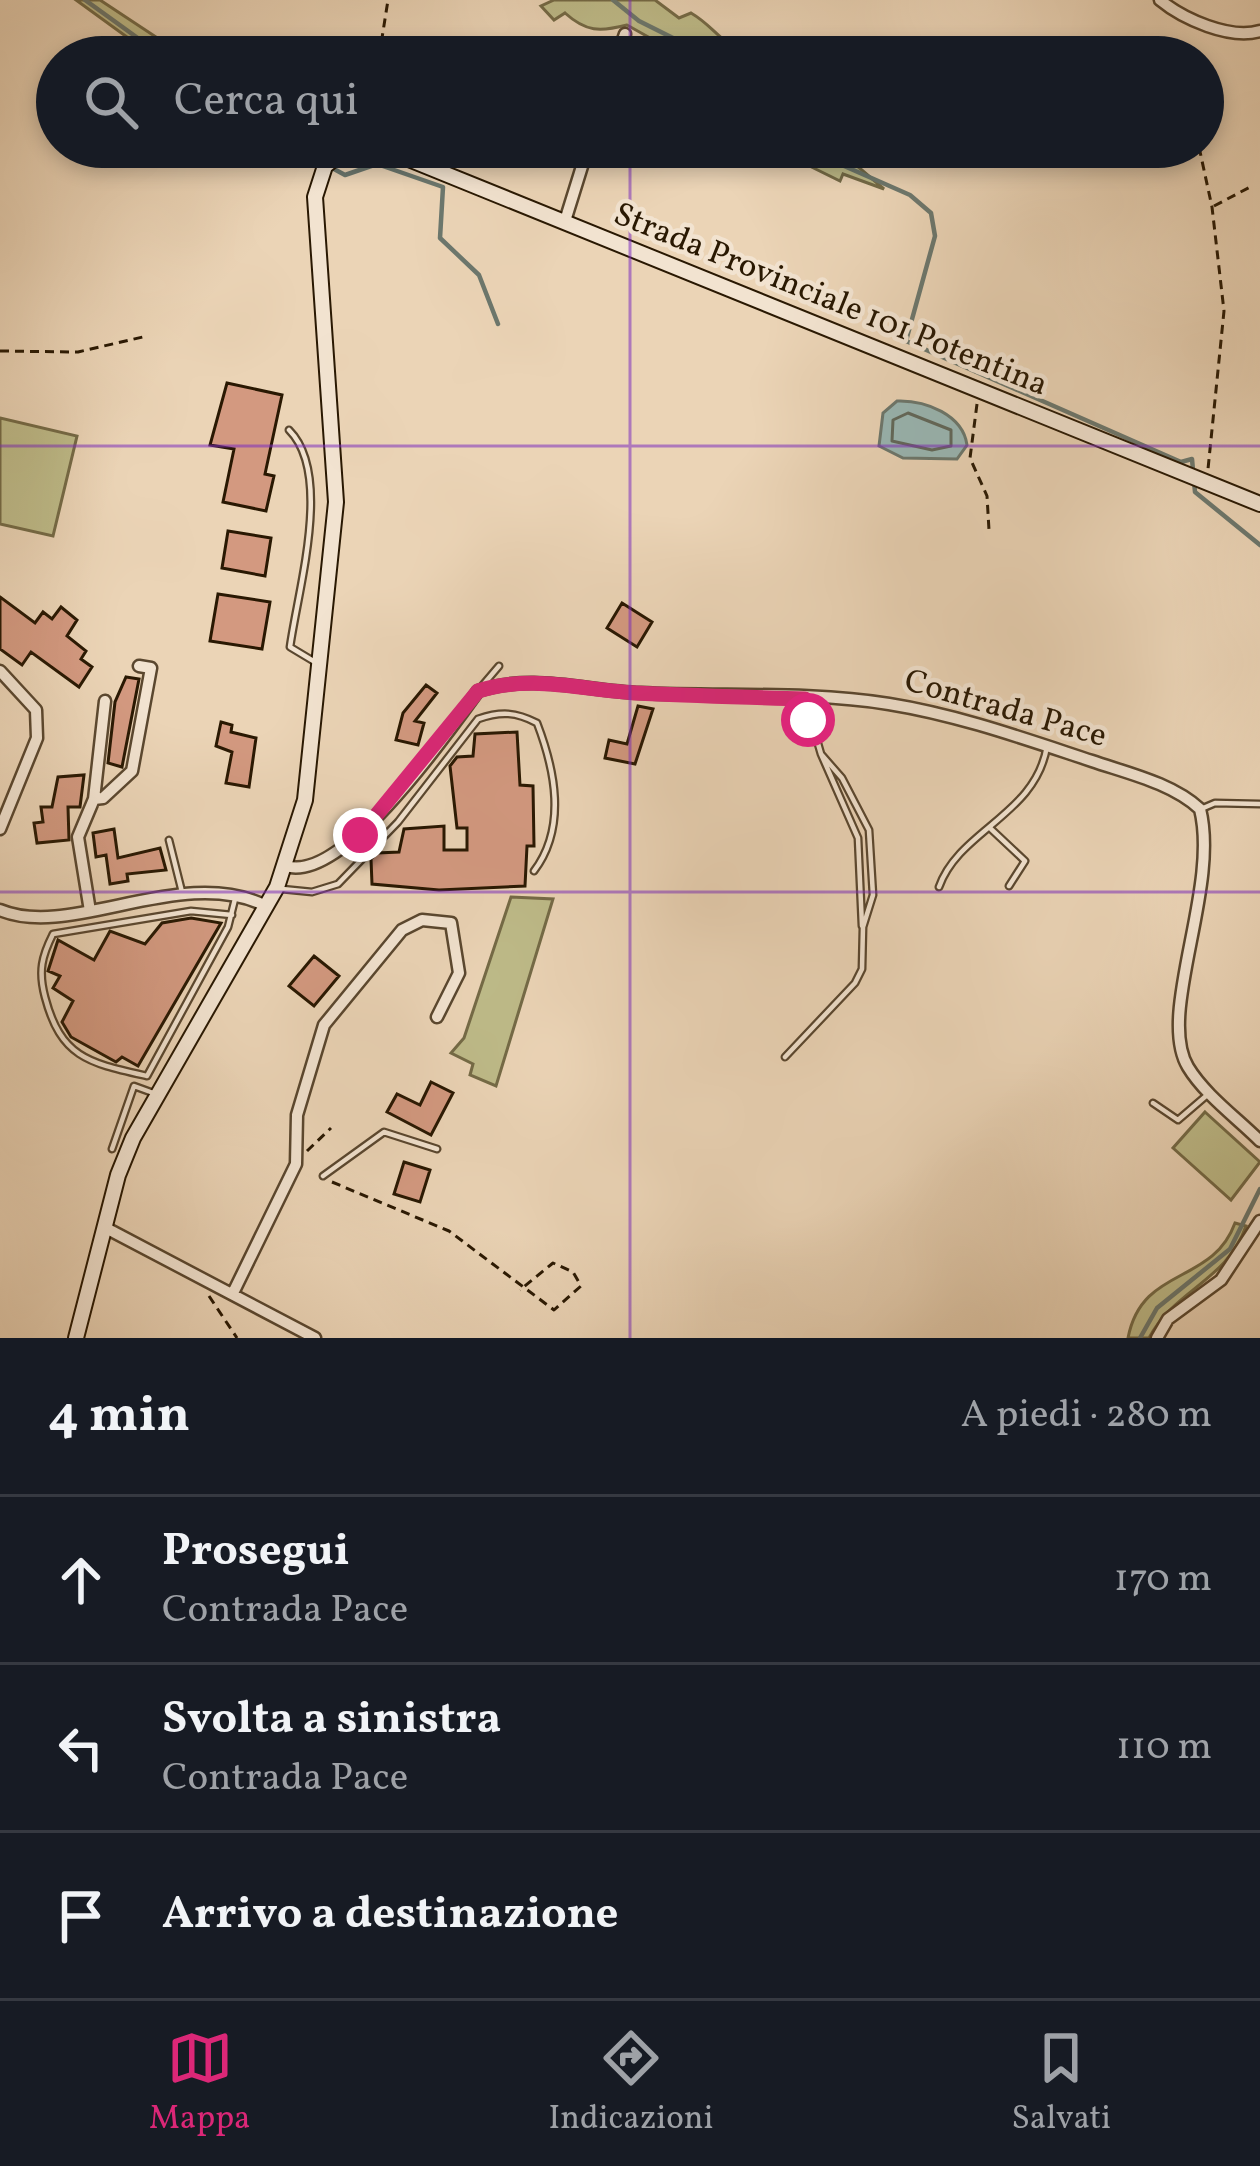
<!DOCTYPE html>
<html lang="it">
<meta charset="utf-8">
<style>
body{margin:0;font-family:Vollkorn,serif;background:#20242c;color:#f1f3f6}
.stop{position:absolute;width:36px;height:36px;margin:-27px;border:9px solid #db2777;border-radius:50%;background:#fff}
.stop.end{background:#db2777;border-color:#fff;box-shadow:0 3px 12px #0008}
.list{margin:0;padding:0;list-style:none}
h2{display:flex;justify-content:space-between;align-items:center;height:156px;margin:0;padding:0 48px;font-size:51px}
h2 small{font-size:39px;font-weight:400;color:#9ea1a6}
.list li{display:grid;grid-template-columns:78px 1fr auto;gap:36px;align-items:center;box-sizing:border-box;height:168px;padding:0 48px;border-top:3px solid #363941}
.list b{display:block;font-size:45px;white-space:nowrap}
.list p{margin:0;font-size:39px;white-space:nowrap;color:#9ea1a6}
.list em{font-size:39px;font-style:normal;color:#9ea1a6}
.icon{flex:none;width:66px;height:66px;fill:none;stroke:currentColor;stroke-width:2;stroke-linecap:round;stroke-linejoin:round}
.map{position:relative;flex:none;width:1260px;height:1338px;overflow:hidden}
.search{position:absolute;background:#171b24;box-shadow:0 6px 18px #0003;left:36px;right:36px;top:36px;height:132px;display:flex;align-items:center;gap:30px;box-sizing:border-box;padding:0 42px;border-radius:66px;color:#9ea1a6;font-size:45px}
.sheet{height:660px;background:#171b24}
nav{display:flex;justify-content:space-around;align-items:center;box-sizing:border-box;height:168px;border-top:3px solid #363941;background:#171b24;font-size:33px;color:#9ea1a6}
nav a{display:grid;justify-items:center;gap:6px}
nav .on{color:#db2777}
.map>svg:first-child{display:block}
.green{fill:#bebb89;stroke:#746a46;stroke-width:3}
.water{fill:#99b7b4;stroke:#6c776d;stroke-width:3}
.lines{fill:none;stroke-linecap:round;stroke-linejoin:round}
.shore{stroke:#61685b;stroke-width:3}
.stream{stroke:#6c776d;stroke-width:4.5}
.building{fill:#d39980;stroke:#291802;stroke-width:3}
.lane-casing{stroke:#5a472f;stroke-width:9}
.street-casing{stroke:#5a472f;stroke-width:15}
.secondary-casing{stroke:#291802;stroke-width:18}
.path{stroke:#291802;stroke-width:3;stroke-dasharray:9 6;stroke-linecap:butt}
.lane{stroke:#f2e3d0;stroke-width:4.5}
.street{stroke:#f2e3d0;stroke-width:10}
.secondary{stroke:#f2e3d0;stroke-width:14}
.route{stroke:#db2777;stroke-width:15}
.grid{fill:none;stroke:#7b2cbf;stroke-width:3;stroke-opacity:0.55}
.labels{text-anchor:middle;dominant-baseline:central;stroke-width:9;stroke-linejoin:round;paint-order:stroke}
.street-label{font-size:33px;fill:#291802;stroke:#f2e3d0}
</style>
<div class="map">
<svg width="1260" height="1338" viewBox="0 0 1260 1338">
<rect width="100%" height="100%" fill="#ebd4b6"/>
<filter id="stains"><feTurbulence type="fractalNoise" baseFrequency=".00167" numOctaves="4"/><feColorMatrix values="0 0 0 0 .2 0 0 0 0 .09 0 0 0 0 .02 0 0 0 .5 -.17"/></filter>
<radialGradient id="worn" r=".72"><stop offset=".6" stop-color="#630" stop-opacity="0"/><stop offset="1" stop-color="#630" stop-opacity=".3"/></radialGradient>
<path class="green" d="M76 0H100L165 43 153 56Z
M554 0H655L679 18 691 13C715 27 718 42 752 57H684L627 25C600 32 586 32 565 13L554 20 541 6Z
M771 147H835L884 189 843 174 840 181Z
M0 418 77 436 53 536 0 524Z
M511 897 553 899 496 1086 470 1075 473 1064 451 1053 464 1038Z
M1205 1112 1260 1162 1231 1200 1173 1148Z
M1235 1223 1246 1226C1227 1281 1175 1289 1149 1338H1128C1142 1265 1212 1286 1235 1223Z"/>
<path class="water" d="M897 401C926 400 963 415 967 445L957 459 903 458 879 446 883 413Z"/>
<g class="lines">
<path class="shore" d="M908 413 951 430V446L932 450 892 441 893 420Z"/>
<path class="stream" d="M85 0 164 57
M613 0 639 21 711 57
M290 147 311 157 321 150
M801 147 910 195 931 213 935 236 906 341 1181 462 1192 459 1195 492 1260 545
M334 169 345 175 377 164 443 187 440 238 479 275 498 324
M1140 1338 1157 1308 1230 1249 1260 1189"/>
</g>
<path class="building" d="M227 383 282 395 265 474 274 476 266 511 223 502 234 449 210 445Z
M228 531 271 538 265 576 222 568Z
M218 594 270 602 262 649 210 641Z
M0 597 35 623 43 612 52 619 61 607 77 620 67 636 86 651 81 659 92 667 79 687 31 652 22 665 0 649Z
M622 603 652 622 637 647 607 628Z
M126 677 139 679 122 767 108 763 115 702Z
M426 685 437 693 415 721 424 723 418 745 396 740 403 713Z
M638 706 653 709 635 764 605 758 609 740 627 744Z
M221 722 232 725 231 732 256 738 249 787 226 783 232 752 216 746Z
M517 732 520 785 533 786 534 846H527L525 886 439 890 372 884 371 859 377 853 399 852 404 829 444 826V850H467V828H457L450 766 457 757 473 756 475 734Z
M84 775 80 807H68L69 840 37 843 34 823 43 822 41 807H52L58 777Z
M114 829 118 858 160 848 166 870 127 874 128 881 110 884 106 855 96 857 93 833Z
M191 918 221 923 138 1066 122 1057 116 1062 71 1037 62 1022 73 1001 53 988 60 976 48 971 58 940 94 960 110 931 145 944 162 923Z
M314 956 339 976 314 1006 289 986Z
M431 1082 453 1093 431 1135 387 1112 397 1094 420 1105Z
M404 1162 430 1170 420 1202 394 1194Z"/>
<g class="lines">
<g class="lane-casing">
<path id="lane" d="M289 430C333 474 298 589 290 647L315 662
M482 686 499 666
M821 754 858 838 862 926
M1201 809 1215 803 1260 804
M991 829 1025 861 1009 886
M169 840 182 892
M939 887C959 830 1036 815 1047 746
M282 889 312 892 338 884 398 822 478 719C501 711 516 712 537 723 555 770 567 827 534 871
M232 915 191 911 53 934C42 956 38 971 45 997 61 1058 89 1063 147 1076L228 927 235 899
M785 1057 855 983 862 969 863 927 873 895 869 830 842 778 821 754 805 699
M1153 1103 1178 1120 1206 1096
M112 1149 134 1086 156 1094
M323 1176 384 1132 437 1149"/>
</g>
<g class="street-casing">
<path id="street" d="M1160 0C1183 19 1230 40 1260 31
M617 57 625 34
M565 221 588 147
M0 671 36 710 37 738 0 829
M94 799 103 798 132 771 151 668 139 666
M286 866C342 884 447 734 478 691 532 673 586 691 641 693 723 697 808 691 889 704 958 715 1025 739 1092 761 1127 773 1172 783 1200 809 1220 889 1156 1014 1188 1067 1205 1095 1237 1118 1260 1141
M0 910C71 940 182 864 266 906
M90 911 78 837 94 799 105 701
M104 1227 315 1338
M233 1293 296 1164 297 1115 324 1025 402 930 422 920 451 923 459 973 437 1017
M1157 1338 1168 1319 1221 1280 1260 1221"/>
</g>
<g class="secondary-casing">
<path id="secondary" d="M379 147 1260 504
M76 1338 118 1175 133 1138 277 887 305 800 336 502 315 197 325 166 348 147"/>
</g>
<path class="path" d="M379 57 388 0
M1199 147 1212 207 1224 311 1208 469
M1214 206 1252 186
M0 351 78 352 147 336
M977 404 970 458 987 496 989 530
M307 1151 331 1128
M332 1182 449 1231 554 1310 581 1286 573 1272 553 1263 520 1290
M209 1296 237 1338"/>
<use href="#lane" class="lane"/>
<use href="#street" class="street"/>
<use href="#secondary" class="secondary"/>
</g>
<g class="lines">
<path class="route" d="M360 835 478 691C530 674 583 690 636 693 692 696 748 697 805 699L808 720"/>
</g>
<path class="grid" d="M630 0V57M630 147V1338M0 446H1260M0 892H1260"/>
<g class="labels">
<g class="street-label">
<text transform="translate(830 301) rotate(22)">Strada Provinciale 101 Potentina</text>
<text transform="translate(1005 710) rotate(16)">Contrada Pace</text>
</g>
</g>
<rect width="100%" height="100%" filter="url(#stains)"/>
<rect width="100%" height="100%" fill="url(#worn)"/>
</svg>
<div class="stop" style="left:808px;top:720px"></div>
<div class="stop end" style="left:360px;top:835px"></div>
<div class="search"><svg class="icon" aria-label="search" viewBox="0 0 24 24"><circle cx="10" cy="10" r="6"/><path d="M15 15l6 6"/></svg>Cerca qui</div>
</div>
<section class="sheet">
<h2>4 min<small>A piedi · 280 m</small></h2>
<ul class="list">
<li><svg class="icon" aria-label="ahead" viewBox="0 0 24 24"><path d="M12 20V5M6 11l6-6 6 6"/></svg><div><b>Prosegui</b><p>Contrada Pace</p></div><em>170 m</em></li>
<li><svg class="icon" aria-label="left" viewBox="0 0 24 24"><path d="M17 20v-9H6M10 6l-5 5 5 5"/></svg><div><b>Svolta a sinistra</b><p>Contrada Pace</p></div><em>110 m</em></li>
<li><svg class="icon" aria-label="arrive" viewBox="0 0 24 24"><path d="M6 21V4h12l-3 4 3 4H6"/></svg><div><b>Arrivo a destinazione</b></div></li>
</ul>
</section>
<nav>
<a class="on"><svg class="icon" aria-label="map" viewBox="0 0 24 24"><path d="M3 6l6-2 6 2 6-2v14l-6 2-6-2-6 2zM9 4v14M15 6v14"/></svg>Mappa</a>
<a><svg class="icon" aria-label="directions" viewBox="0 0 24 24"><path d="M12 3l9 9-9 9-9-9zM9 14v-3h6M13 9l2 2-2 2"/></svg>Indicazioni</a>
<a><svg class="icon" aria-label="saved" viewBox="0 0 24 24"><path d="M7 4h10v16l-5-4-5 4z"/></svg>Salvati</a>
</nav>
